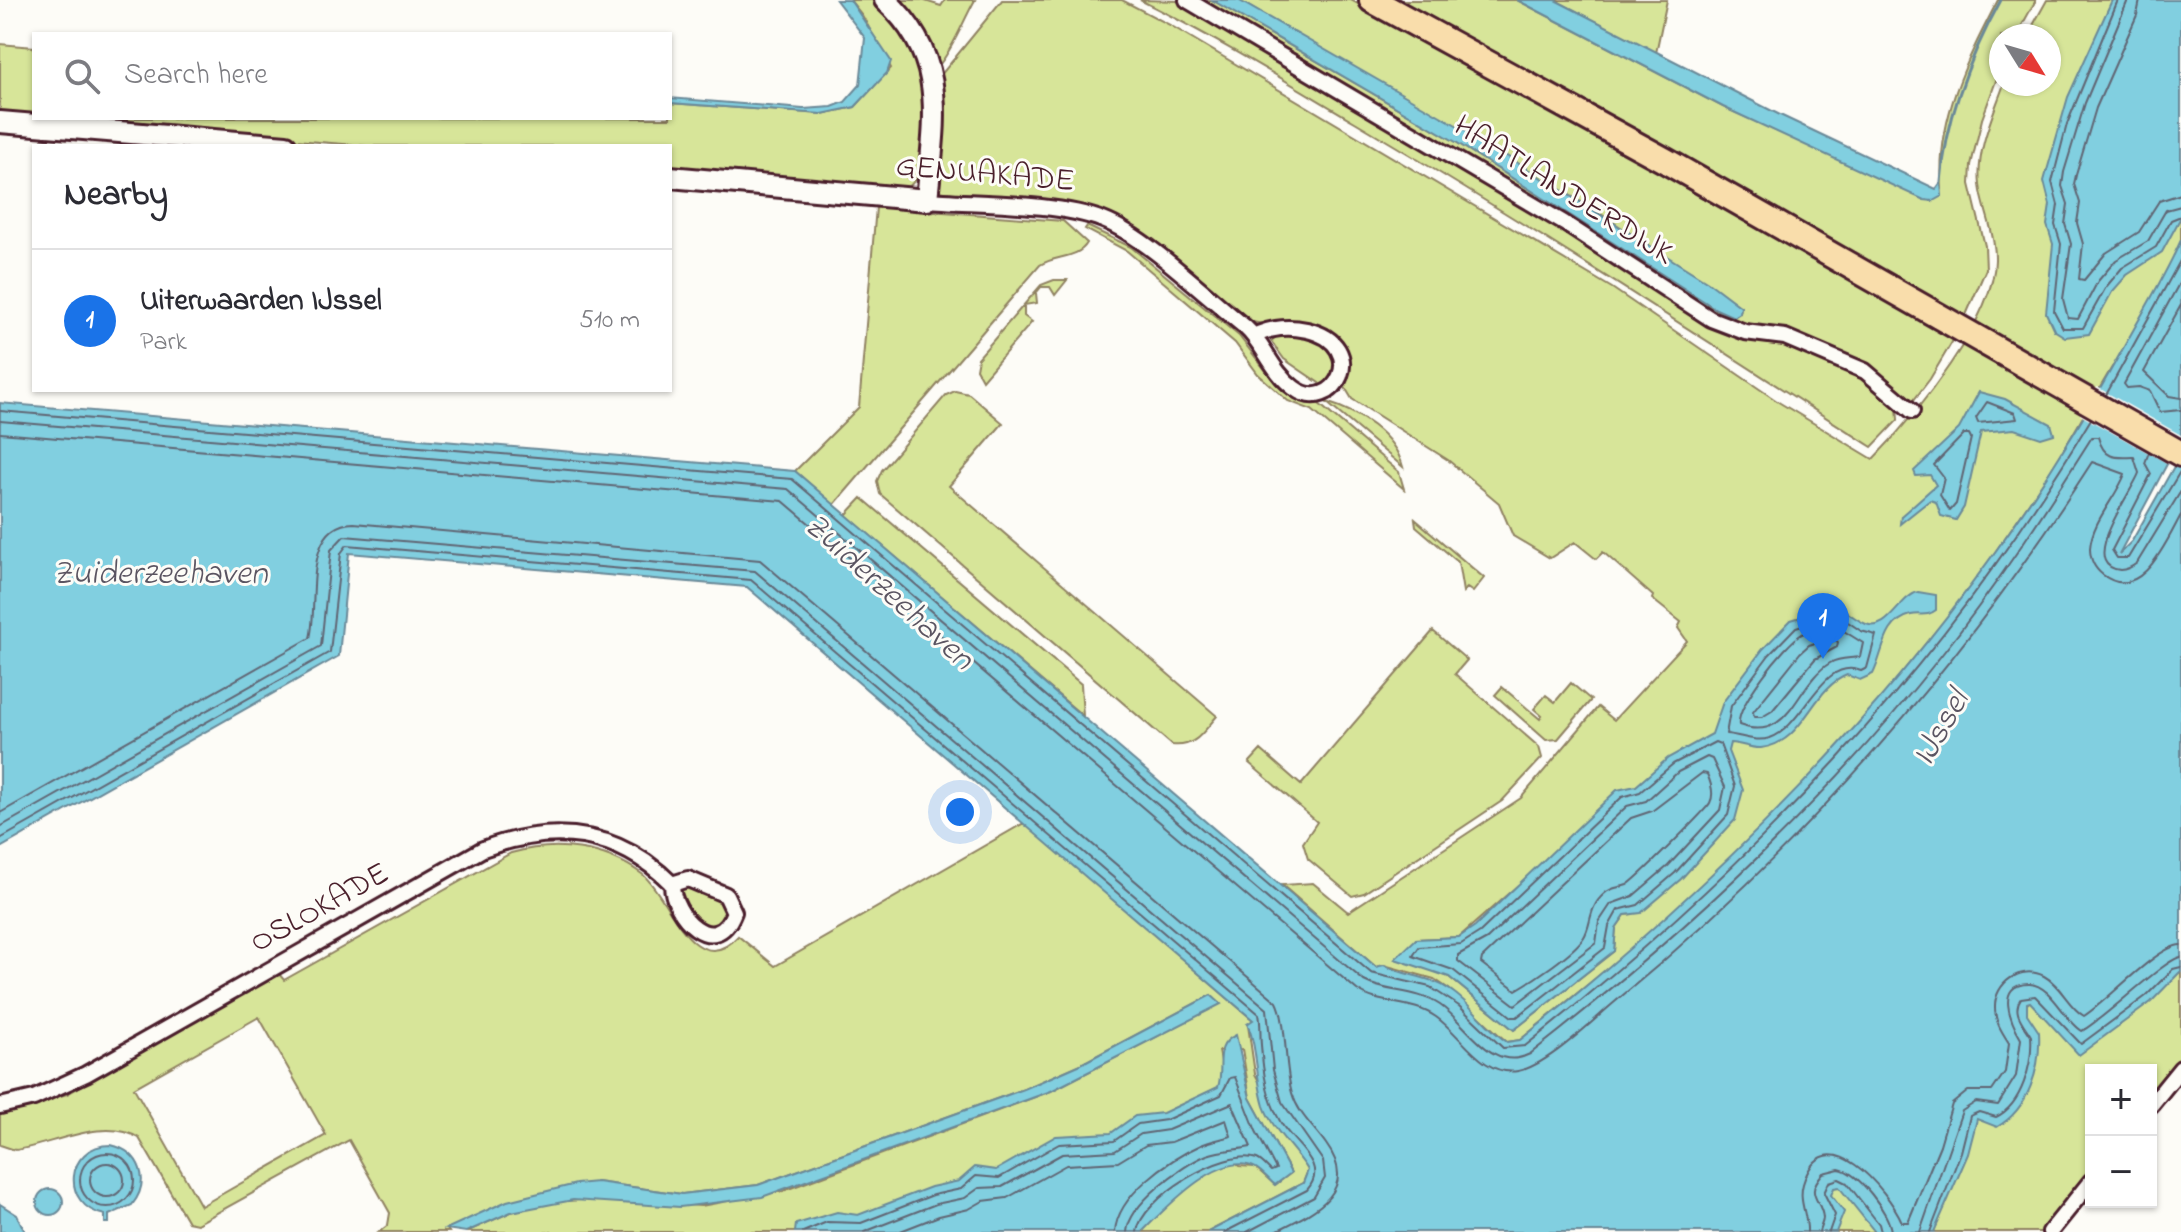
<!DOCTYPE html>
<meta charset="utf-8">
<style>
body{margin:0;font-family:"Indie Flower",sans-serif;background:#f2f2f3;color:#2b2b33}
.controls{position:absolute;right:24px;bottom:24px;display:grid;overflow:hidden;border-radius:0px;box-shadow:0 2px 6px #0004}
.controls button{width:72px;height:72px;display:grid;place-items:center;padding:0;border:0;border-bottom:2px solid #e1e1e2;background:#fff;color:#2b2b33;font:40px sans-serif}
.compass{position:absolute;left:1989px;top:24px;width:72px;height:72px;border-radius:50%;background:#fff;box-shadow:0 2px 6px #0004;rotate:127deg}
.you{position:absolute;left:960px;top:812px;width:28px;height:28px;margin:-20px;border:6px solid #fff;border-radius:50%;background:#1a73e8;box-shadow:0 0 0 12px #1a73e833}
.badge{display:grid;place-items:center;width:52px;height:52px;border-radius:50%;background:#1a73e8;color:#fff;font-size:26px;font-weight:700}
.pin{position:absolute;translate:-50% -66px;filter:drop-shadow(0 2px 4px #0008)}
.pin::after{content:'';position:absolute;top:42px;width:28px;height:24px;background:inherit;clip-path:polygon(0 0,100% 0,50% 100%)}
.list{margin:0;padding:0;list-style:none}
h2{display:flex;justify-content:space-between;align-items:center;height:104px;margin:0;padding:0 32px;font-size:34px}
h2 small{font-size:26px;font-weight:400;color:#7c7c81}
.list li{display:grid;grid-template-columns:52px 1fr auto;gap:24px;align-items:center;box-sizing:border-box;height:144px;padding:0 32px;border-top:2px solid #e1e1e2}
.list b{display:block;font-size:30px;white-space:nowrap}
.list p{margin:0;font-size:26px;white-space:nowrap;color:#7c7c81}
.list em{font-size:26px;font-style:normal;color:#7c7c81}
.icon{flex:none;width:44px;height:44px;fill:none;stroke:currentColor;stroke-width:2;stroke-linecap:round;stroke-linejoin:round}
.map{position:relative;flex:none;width:2181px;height:1232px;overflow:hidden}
.search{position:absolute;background:#fff;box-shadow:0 2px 6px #0004;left:32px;top:32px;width:640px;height:88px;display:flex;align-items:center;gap:20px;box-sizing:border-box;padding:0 28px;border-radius:0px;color:#7c7c81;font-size:30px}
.panel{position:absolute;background:#fff;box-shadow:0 2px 6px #0004;left:32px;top:144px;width:640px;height:248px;border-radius:0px}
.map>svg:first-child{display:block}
.green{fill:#d7e599;stroke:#908262;stroke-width:2;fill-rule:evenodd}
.water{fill:#81cfe0;stroke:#6b8998;stroke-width:2}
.pier{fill:#fdfcf7}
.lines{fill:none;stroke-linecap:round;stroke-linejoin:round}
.shore{stroke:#606573;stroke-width:2}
.stream{stroke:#6b8998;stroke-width:3}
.street-casing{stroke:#4a1f2b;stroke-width:20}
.secondary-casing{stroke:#4a1f2b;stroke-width:26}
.highway-casing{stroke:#4a1f2b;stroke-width:30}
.street{stroke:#fdfcf7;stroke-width:14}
.secondary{stroke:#fdfcf7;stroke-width:20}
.highway{stroke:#f9ddab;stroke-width:24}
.labels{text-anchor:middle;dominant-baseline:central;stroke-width:6;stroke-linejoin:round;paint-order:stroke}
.street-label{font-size:32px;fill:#4a1f2b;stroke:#fdfcf7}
.water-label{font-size:34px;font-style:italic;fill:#5a5461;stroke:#fdfcf7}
</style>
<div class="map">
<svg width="2181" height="1232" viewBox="0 0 2181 1232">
<rect width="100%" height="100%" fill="#fdfcf7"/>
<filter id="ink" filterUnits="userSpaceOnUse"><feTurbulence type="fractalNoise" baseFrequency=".0125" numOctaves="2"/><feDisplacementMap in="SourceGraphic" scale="16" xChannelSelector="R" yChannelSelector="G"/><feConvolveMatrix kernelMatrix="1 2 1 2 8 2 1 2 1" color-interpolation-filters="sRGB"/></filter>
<g filter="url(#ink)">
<path class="green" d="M850 0H878L910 38 928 98 920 175 906 190 670 171V146H367L0 115V44L34 47V118H670V103L822 114 855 107 891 68 862 15Z
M894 0H922L941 6 945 0H975C963 21 955 45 940 64H935Z
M1002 0H1122L1170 25 1612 288 1780 403 1873 459C1913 418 1997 316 1995 257 1995 232 1983 209 1980 185 1976 151 1993 115 2004 84H2049V36H2027L2047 0H2181V296L2112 367 2053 468 1967 593 1851 735 1754 836 1641 941 1520 1040 1507 1042 1449 989 1434 979 1384 965 1376 967 1282 885 1313 883 1348 912 1512 804 1521 798 1598 707 1614 720 1687 641 1678 628 1681 622 1652 599 1653 596 1603 552 1596 559 1575 542 1550 558 1513 536 1499 503 1448 460 1352 399 1343 384C1350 372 1352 359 1345 347 1325 308 1273 334 1244 319L1129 226 1030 203 937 191 945 110 940 76ZM1518 885 1632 914 1625 915 1616 928 1614 951 1514 1030 1449 977 1420 966 1416 939 1459 937Z
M1140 0 1181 1 1494 184 1667 294 1854 370 1897 407 1898 420 1872 447C1701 337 1531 226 1355 122 1284 80 1214 37 1140 0Z
M1194 0H1212L1456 142 1716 309 1740 313 1741 307 1595 210 1238 0H1351L1569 117 1955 337 1930 379 1910 405 1883 378 1733 324Z
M1388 0H1517L1723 107 1933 201 1942 189C1936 120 1967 60 1998 0H2036L2016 36H2001V67L1982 119 1971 165 1970 184 1985 246 1986 269 1963 322Z
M1555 0H1667L1656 53Z
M876 207 1063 221 1087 243C1078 259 1055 255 1040 265L834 505 795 471 859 407Z
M1087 226 1131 247 1239 336 1276 384 1296 399 1318 403 1399 472 1404 489 1312 410 1288 401 1258 374 1235 343 1127 251 1085 229Z
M1054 280H1067L1055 295 1050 287H1041L1036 293 1037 303 1024 305V316L1032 322 982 380 976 369 978 358 1041 285Z
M1281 333 1320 339 1337 356 1333 380 1321 388 1319 383 1284 359 1271 341Z
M955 391 969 394 1003 423 949 486 1217 716C1203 732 1195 748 1172 745L880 494 877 481 882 470 946 395Z
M1326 402C1358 412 1394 433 1403 467Z
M862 498 1081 684 1083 716 846 515Z
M1415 519 1484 578 1473 592 1467 588 1463 592 1458 562 1416 526Z
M1433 631 1467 660 1455 674 1539 747 1542 758 1502 801 1364 893 1352 896 1308 859 1303 843 1317 822 1249 763 1261 750 1301 785Z
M1571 683 1591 700 1558 739 1546 740 1495 695 1502 687 1540 719 1542 716 1534 709 1546 695 1555 702Z
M2181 822V1062L2151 1099V1070H2091V1173L2044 1232H1769L2023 1009Z
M1024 823 1253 1020 1248 1025 1255 1074 1308 1170 1303 1183 1208 1232H466L511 1212 554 1202 593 1199 701 1206 783 1191 1051 1091 1220 1004 1211 995 1081 1064 1024 1089 758 1185 682 1194 597 1182 447 1229 449 1232H379L388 1225 390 1213 349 1140 197 1224 188 1222 139 1138C105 1116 52 1145 15 1150L0 1145V1113L67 1094 279 974 284 980 511 853C556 841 604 846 642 874 667 892 694 985 738 936L775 966ZM259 1017 326 1135 201 1206 134 1088ZM1242 1049 1250 1098 1291 1173 1275 1185 1255 1167 1239 1166 1170 1110 1219 1087 1223 1072 1219 1051Z
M685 885 721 899 729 910 717 930C700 923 679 910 680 889Z"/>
<path class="water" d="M836 0H850L891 61 887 73 855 107 822 114 670 103V98L803 109 832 107 845 102 860 85 865 38Z
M1212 0H1238L1465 130 1708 282 1741 307 1740 313 1734 317 1716 309 1456 142Z
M1517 0H1555L1780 115 1936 189 1941 182 1942 196 1933 201 1924 200 1723 107Z
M2112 0H2181V217L2162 252 2127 275 2112 292 2089 334 2065 337 2054 330 2046 313 2053 244 2047 225 2050 205 2044 181 2068 97Z
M2181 240V438L2119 554 2132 541 2181 454V971L2151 1002 2079 1055 2030 1002 2027 1003V1014L2039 1032C2041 1067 2029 1109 1997 1127L1977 1119 1968 1154 1934 1232H1875L1839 1187 1834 1188 1831 1195 1844 1212 1836 1232H1208L1303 1183 1308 1170C1294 1148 1273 1131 1264 1106 1256 1081 1257 1043 1247 1024L1253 1020 747 587 349 553 339 656 0 848V403L795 471 1376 967 1384 965C1406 977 1429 975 1450 990 1472 1004 1486 1028 1507 1042L1520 1040C1765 845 1970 627 2121 352 2141 315 2164 278 2181 240Z
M1979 392 2005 399 2051 424 2054 434 2041 438 2014 429 1981 432 1964 507 1956 520 1941 516 1936 502 1930 500 1900 524 1901 516 1936 485 1930 475 1916 476 1914 471 1959 429Z
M1918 592 1936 595V610C1927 617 1921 613 1911 615 1883 622 1884 653 1873 674L1860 680 1847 675C1811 689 1805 743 1761 748 1750 749 1741 743 1730 743L1728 751 1743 790 1735 820 1681 879 1641 913 1625 915 1616 928 1614 951 1514 1030 1449 977 1395 959 1416 939 1459 937 1475 926 1617 790 1636 786 1668 758 1712 734 1723 702 1763 649 1791 620 1811 614 1827 599C1841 606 1852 618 1866 624 1888 633 1899 597 1918 592Z
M1211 995 1221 1004 1051 1091 762 1197 680 1207 573 1200 511 1212 466 1232 446 1229 507 1201 576 1184 597 1182 682 1194 758 1185 1024 1089 1081 1064Z
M1236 1035 1250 1098 1291 1173 1275 1185C1269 1180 1263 1172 1256 1168 1220 1148 1163 1211 1142 1232H795L796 1224 837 1212 858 1215 931 1187 959 1181 975 1167 996 1170 1056 1136 1111 1133 1135 1116 1163 1113 1218 1087C1225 1066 1212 1046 1236 1035Z
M111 1145C141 1152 151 1181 132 1205L109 1215V1223H105V1215C60 1206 65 1145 111 1145Z
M37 1202a13 13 0 1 1 26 0a13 13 0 1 1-26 0Z
M0 1204 17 1215 25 1232H0Z"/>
<path class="pier" d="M2097 387 2181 435V446L2170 465 2080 415Z"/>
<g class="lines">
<path class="shore" d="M2118 0 2067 124 2052 182 2058 205 2055 225 2061 244 2054 311 2063 328H2083L2106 287 2122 268 2156 247 2171 220 2181 216
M2128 0 2085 103 2064 172 2062 186 2068 204 2065 224 2071 244 2063 299 2068 318 2078 319 2098 281 2116 260 2148 241 2166 210 2181 206
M2140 0 2137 15 2096 108 2076 175 2074 184 2080 203 2077 223 2083 244 2079 279 2084 280 2106 253 2139 232 2159 201 2181 194
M2181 280 2124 384 2127 388 2139 387 2150 391 2160 412 2181 410
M2181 305 2144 372 2169 396 2181 398
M2106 395 2181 259
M1987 402 2015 413 2017 419 1978 423 1976 418Z
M0 411 792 479 1371 973 1430 987 1459 1006 1503 1048 1525 1046C1752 867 1942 668 2091 419
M0 421 788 489 1364 981C1386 993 1416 989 1440 1005 1468 1024 1491 1074 1530 1054 1680 937 1822 807 1940 657 1996 587 2044 513 2092 437H2098C2104 459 2115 458 2134 457L2139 473C2133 491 2076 565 2120 570 2127 570 2132 567 2137 563L2181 491
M0 433 783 501 1357 990C1380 1006 1412 1000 1436 1017 1462 1035 1482 1077 1518 1071 1547 1066 1593 1020 1616 1001 1804 846 1961 666 2092 462L2125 474C2116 498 2092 521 2090 548 2090 559 2095 569 2103 575 2141 604 2167 540 2181 515
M1964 434H1969L1971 438 1956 504 1950 511 1940 495 1944 478 1934 465Z
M2149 452 2145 463 2151 474 2112 550 2117 558H2128L2181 470
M1829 609 1861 631 1876 635 1867 668 1861 671C1822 655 1804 727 1770 738 1755 743 1741 735 1726 734L1731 706 1769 655 1796 627 1815 621Z
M1831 623 1863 643 1860 657C1850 659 1840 657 1830 663 1795 684 1791 744 1739 725 1736 706 1785 644 1802 634 1811 630 1822 628 1831 623Z
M1831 638 1838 642 1837 647 1815 659 1772 711 1762 717H1754L1753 712 1800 653 1809 645Z
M1715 742 1720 744 1735 786 1728 815 1675 873 1638 905 1618 910 1609 926 1605 948 1517 1017H1512L1453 970 1413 956 1419 947 1461 944 1480 932 1622 797 1640 792 1673 764Z
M1707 757 1712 759 1725 787 1720 810 1668 866 1633 896 1611 904 1599 922 1596 943 1515 1005 1458 961V955L1487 939 1627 806 1646 801 1678 772Z
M1702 773 1707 774C1711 783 1715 794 1710 803 1706 810 1634 882 1627 885 1619 888 1611 887 1604 894 1588 908 1592 924 1584 937 1574 953 1533 980 1516 990L1481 963 1482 958 1631 818 1652 811Z
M0 813 310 638C319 604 301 524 354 523L760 560 1277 1002C1287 1021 1284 1066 1292 1093 1298 1114 1314 1127 1326 1144 1362 1193 1310 1214 1274 1232
M0 827 321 646 331 550 344 536 755 571 1267 1009 1273 1070 1282 1102 1323 1161 1325 1178 1314 1197 1247 1232
M0 839 330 652 341 553 347 545 751 580 1259 1014C1261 1023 1260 1035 1261 1045 1263 1072 1267 1099 1281 1123 1293 1144 1330 1165 1307 1190L1225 1232
M80 1180a27 27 0 1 1 54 0a27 27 0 1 1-54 0Z
M90 1180a17 17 0 1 1 34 0a17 17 0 1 1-34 0Z
M803 1232 827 1222 861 1223 933 1195 961 1189 976 1176 999 1178 1059 1144 1114 1141 1138 1124 1166 1120 1221 1095 1230 1078 1235 1077 1256 1131 1276 1169 1271 1171C1267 1167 1262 1161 1257 1159 1224 1147 1141 1199 1137 1232
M864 1232 936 1204 965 1198 979 1188 1002 1187 1062 1154 1115 1151 1141 1134 1168 1130 1232 1103 1251 1147C1237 1150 1221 1150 1207 1155 1182 1165 1129 1204 1127 1232
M898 1232 939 1216 969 1209 983 1201 1007 1198 1066 1165 1118 1162 1146 1145 1171 1142 1226 1120 1231 1136C1222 1139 1211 1141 1201 1145 1170 1159 1117 1195 1115 1232
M1807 1232C1808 1216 1798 1201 1803 1184 1824 1114 1888 1190 1902 1222H1908L1940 1145 1952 1104 1968 1091H1992L2005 1072 2009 1043C2002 1032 1995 1022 1995 1008 1994 983 2021 964 2044 976 2061 985 2068 1007 2084 1016 2109 1000 2157 946 2181 945
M1819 1232C1820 1227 1823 1223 1823 1218 1822 1199 1803 1196 1823 1173L1839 1169C1858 1172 1890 1213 1891 1232
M1829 1232 1835 1215 1824 1193 1829 1182 1839 1179 1847 1183 1879 1224 1881 1232
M1920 1232 1962 1111 1976 1102 1998 1105 2016 1076 2021 1039C2012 1024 1993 983 2030 984 2051 985 2065 1021 2082 1031 2104 1019 2166 958 2181 957
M1930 1232 1961 1152 1970 1116 1979 1112 1996 1117C2022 1105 2033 1063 2031 1036 2024 1024 2011 1012 2021 998L2035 996 2081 1044 2146 996 2173 969 2181 967"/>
<path class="stream" d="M1941 182C1946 118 1970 56 2001 0"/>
<g class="street-casing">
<path id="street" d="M1187 0 1564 223 1711 319 1745 332 1785 337 1865 371 1912 411
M927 200C977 204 1058 202 1103 220 1147 237 1206 296 1245 327 1265 345 1271 371 1294 388 1334 418 1372 345 1307 330 1288 326 1272 327 1254 336
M2151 1105 2181 1068
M0 1106 34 1098 86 1074 483 849C553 823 617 829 672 884 672 915 715 961 734 912L726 895 688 879 672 884
M2050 1232 2091 1181"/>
</g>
<g class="secondary-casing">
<path id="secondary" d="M0 122 286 146
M670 177 927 200C934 122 950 59 885 0"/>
</g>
<g class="highway-casing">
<path id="highway" d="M1372 0 1666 161 2181 454"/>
</g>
<use href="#street" class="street"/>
<use href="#secondary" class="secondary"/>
<use href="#highway" class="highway"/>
</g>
</g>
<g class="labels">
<g class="street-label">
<text transform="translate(985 175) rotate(5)">GENUAKADE</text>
<text transform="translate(1563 191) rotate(32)">HAATLANDERDIJK</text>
<text transform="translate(320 909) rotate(-29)">OSLOKADE</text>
</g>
<g class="water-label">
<text x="160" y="575">Zuiderzeehaven</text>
<text transform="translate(888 593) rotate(42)">Zuiderzeehaven</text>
<text transform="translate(1942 729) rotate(-60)">IJssel</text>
</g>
</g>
</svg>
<div class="controls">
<button>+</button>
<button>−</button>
</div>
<svg class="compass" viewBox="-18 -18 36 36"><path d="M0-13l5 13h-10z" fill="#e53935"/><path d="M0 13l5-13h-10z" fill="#7c7c81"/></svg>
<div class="you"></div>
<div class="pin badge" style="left:1823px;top:659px">1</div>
<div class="search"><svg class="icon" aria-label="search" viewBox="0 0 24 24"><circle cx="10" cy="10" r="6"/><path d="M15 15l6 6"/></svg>Search here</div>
<section class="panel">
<h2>Nearby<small></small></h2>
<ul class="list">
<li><span class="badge">1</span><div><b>Uiterwaarden IJssel</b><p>Park</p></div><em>510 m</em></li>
</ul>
</section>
</div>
